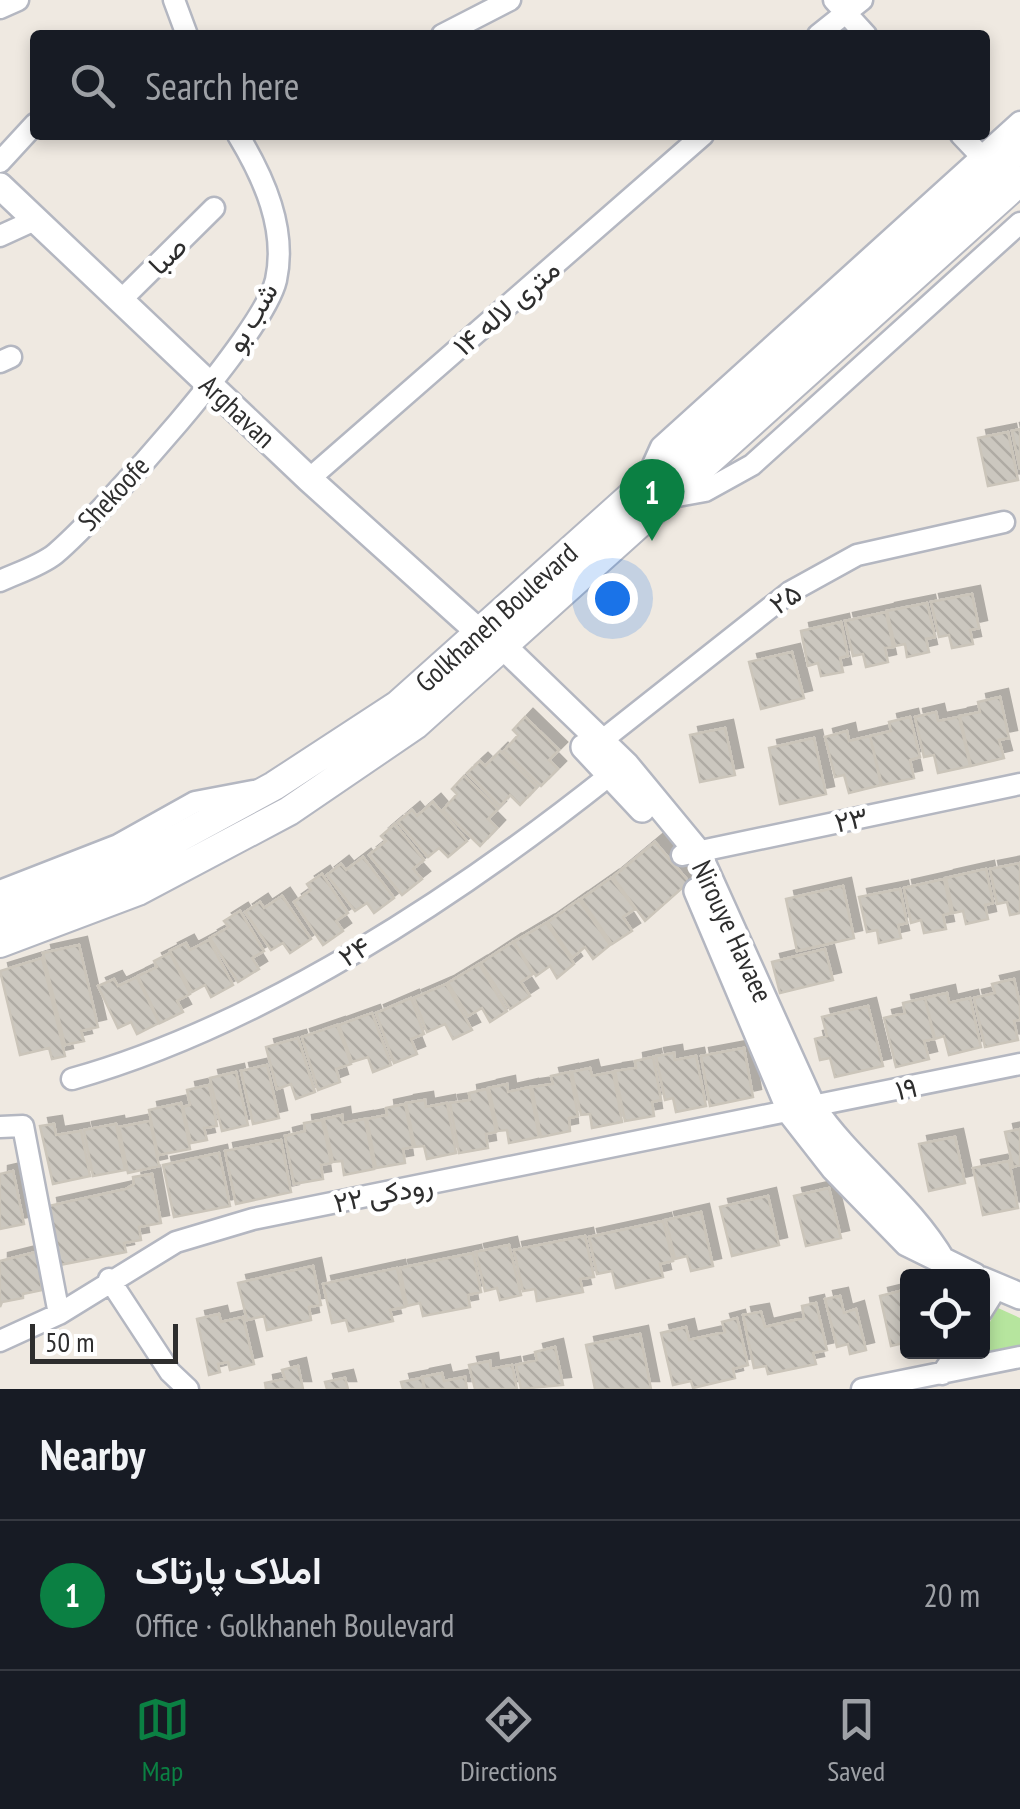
<!DOCTYPE html>
<meta charset="utf-8">
<style>
body{margin:0;font-family:"PT Sans Narrow",Vazirmatn,sans-serif;background:#20242c;color:#f1f3f6}
.controls{position:absolute;right:30px;bottom:30px;display:grid;overflow:hidden;border-radius:10px;box-shadow:0 5px 15px #0003}
.controls button{width:90px;height:90px;display:grid;place-items:center;padding:0;border:0;border-bottom:2px solid #363941;background:#171b24;color:#f1f3f6;font:50px sans-serif}
.scale{position:absolute;left:30px;bottom:25px;width:148px;box-sizing:border-box;padding-left:10px;border:5px solid #2e2e2e;border-top:0;font-size:28px;line-height:35px;white-space:nowrap;color:#2e2e2e;-webkit-text-stroke:8px #fff;paint-order:stroke}
.you{position:absolute;left:612px;top:598px;width:35px;height:35px;margin:-25px;border:8px solid #fff;border-radius:50%;background:#1a73e8;box-shadow:0 0 0 15px #1a73e833}
.badge{display:grid;place-items:center;width:65px;height:65px;border-radius:50%;background:#0b8043;color:#fff;font-size:32px;font-weight:700}
.pin{position:absolute;translate:-50% -82px;filter:drop-shadow(0 2px 5px #0008)}
.pin::after{content:'';position:absolute;top:52px;width:35px;height:30px;background:inherit;clip-path:polygon(0 0,100% 0,50% 100%)}
.list{margin:0;padding:0;list-style:none}
h2{display:flex;justify-content:space-between;align-items:center;height:130px;margin:0;padding:0 40px;font-size:42px}
h2 small{font-size:32px;font-weight:400;color:#9ea1a6}
.list li{display:grid;grid-template-columns:65px 1fr auto;gap:30px;align-items:center;box-sizing:border-box;height:150px;padding:0 40px;border-top:2px solid #363941}
.list b{display:block;font-size:38px;white-space:nowrap}
.list p{margin:0;font-size:32px;white-space:nowrap;color:#9ea1a6}
.list em{font-size:32px;font-style:normal;color:#9ea1a6}
.icon{flex:none;width:55px;height:55px;fill:none;stroke:currentColor;stroke-width:2;stroke-linecap:round;stroke-linejoin:round}
.map{position:relative;flex:none;width:1020px;height:1389px;overflow:hidden}
.search{position:absolute;background:#171b24;box-shadow:0 5px 15px #0003;left:30px;right:30px;top:30px;height:110px;display:flex;align-items:center;gap:25px;box-sizing:border-box;padding:0 35px;border-radius:10px;color:#9ea1a6;font-size:38px}
.sheet{height:280px;background:#171b24}
nav{display:flex;justify-content:space-around;align-items:center;box-sizing:border-box;height:140px;border-top:2px solid #363941;background:#171b24;font-size:28px;color:#9ea1a6}
nav a{display:grid;justify-items:center;gap:5px}
nav .on{color:#0b8043}
.map>svg:first-child{display:block}
.grass{fill:#b6e59e}
.building{fill:url(#building-back-hatch);stroke:#cbc5ba;stroke-width:2.5;filter:url(#shadow)}
.lines{fill:none;stroke-linecap:round;stroke-linejoin:round}
.minor-casing{stroke:#b4b7c1;stroke-width:25}
.tertiary-casing{stroke:#b4b7c1;stroke-width:30}
.secondary-casing{stroke:#b4b7c1;stroke-width:32}
.minor{stroke:#fff;stroke-width:20}
.tertiary{stroke:#fff;stroke-width:25}
.secondary{stroke:#fff;stroke-width:28}
.labels{text-anchor:middle;dominant-baseline:central;stroke-width:9;stroke-linejoin:round;paint-order:stroke}
.street-label{font-size:28px;fill:#2e2e2e;stroke:#fff}
</style>
<div class="map">
<svg width="1020" height="1389" viewBox="0 0 1020 1389">
<defs>
<pattern id="building-back-hatch" width="6" height="6" patternUnits="userSpaceOnUse" patternTransform="scale(2.5)"><rect width="6" height="6" fill="#cbc7bf"/><path d="M-1 5l2 2M0 0l6 6M5-1l2 2" fill="none" stroke="#afaba4"/></pattern>
<filter id="shadow"><feDropShadow dx="8" dy="-8" stdDeviation="0" flood-color="#0004"/></filter>
</defs>
<rect width="100%" height="100%" fill="#efe9e1"/>
<path class="grass" d="M998 1308 1020 1318V1346L969 1356 982 1352 983 1334Z"/>
<path class="building" d="M1020 429V469L1012 431Z
M1008 432 1018 480 988 486 978 438Z
M972 594 979 628 970 630 973 644 952 648 949 635 939 637 931 602Z
M927 603 935 637 926 639 929 652 907 657 905 644 895 646 887 611Z
M886 612 893 647 885 648 888 662 866 667 863 654 853 656 845 621Z
M841 622 848 656 840 658 843 672 821 676 818 663 808 666 801 631Z
M792 652 804 698 761 709 749 662Z
M1000 697 1009 738 999 740 1004 758 971 766 960 716 980 712 978 702Z
M936 712 938 721 959 717 970 766 938 773 934 755 924 757 915 717Z
M525 717 559 750 549 760 558 769 541 786 504 751 518 735 513 730Z
M910 717 920 757 910 760 914 778 882 785 870 736 891 731 889 722Z
M725 728 735 775 700 782 690 735Z
M847 731 849 741 870 736 881 785 849 793 844 775 835 777 825 737Z
M814 738 826 794 780 804 769 748Z
M500 751 537 787 520 805 510 795 500 806 467 773 480 761 485 766Z
M464 776 498 809 488 819 497 828 480 846 443 810 457 794 452 789Z
M433 802 467 841 448 857 439 848 428 857 398 822 412 810 417 816Z
M395 824 424 860 413 869 422 879 402 895 369 855 386 841 381 836Z
M655 842 689 882 645 921 613 877Z
M363 857 394 898 374 913 367 903 355 911 327 875 341 864 346 870Z
M1020 863V913L1010 915 1007 902 997 904 990 869Z
M986 869 993 903 985 905 988 919 966 924 963 911 953 913 946 878Z
M322 874 348 913 336 921 343 931 323 945 294 902 311 890 307 884Z
M611 878 635 909 623 917 632 931 612 944 581 899Z
M944 879 951 913 943 915 946 929 924 933 921 920 911 923 904 888Z
M843 886 854 938 797 951 786 899Z
M900 889 907 923 898 925 901 938 879 943 877 930 867 932 859 897Z
M282 896 311 939 290 953 283 943 271 950 245 912 260 902 264 908Z
M579 900 610 945 593 959 585 947 572 958 548 922Z
M240 911 264 951 252 958 259 969 238 982 210 938 229 927 224 921Z
M546 923 574 964 557 978 550 966 536 976 514 942Z
M209 940 233 985 211 997 205 985 192 992 170 951 186 943 190 950Z
M513 942 533 974 521 982 530 996 510 1009 481 963Z
M79 945 98 1027 81 1031 84 1041 65 1045 43 953Z
M825 949 833 980 780 993 772 962Z
M170 953 190 994 177 1001 183 1012 160 1023 138 976 157 967 154 961Z
M42 958 65 1056 52 1059 49 1048 20 1055 0 971Z
M479 964 507 1011 490 1022 482 1008 468 1016 448 983Z
M137 977 159 1023 137 1034 131 1022 118 1028 98 986 114 979 118 986Z
M1014 979 1020 1005V1020L1014 1021 1018 1040 985 1047 974 998 995 993 992 984Z
M446 984 472 1030 453 1039 445 1024 427 1032 414 998Z
M947 993 949 1003 970 998 981 1047 949 1055 944 1036 935 1039 925 998Z
M411 998 424 1034 411 1039 417 1054 394 1063 376 1013Z
M925 998 934 1039 924 1041 929 1059 896 1067 884 1018 905 1013 903 1003Z
M868 1006 883 1066 835 1077 830 1058 820 1060 815 1039 827 1036 822 1017Z
M372 1013 391 1065 373 1072 368 1057 352 1062 339 1025Z
M337 1025 351 1064 336 1069 340 1082 318 1090 302 1037Z
M298 1038 315 1092 296 1099 291 1084 277 1089 266 1047Z
M744 1048 753 1097 710 1106 701 1056Z
M674 1053 675 1060 696 1056 706 1106 676 1112 673 1098 665 1100 656 1056Z
M653 1057 661 1100 652 1102 654 1116 625 1121 615 1071 636 1068 635 1061Z
M267 1065 279 1118 253 1124 241 1071Z
M590 1068 592 1076 613 1072 622 1122 592 1128 590 1114 581 1115 572 1072Z
M236 1072 248 1125 222 1131 210 1078Z
M570 1072 578 1116 569 1118 570 1131 541 1137 532 1087 553 1084 551 1076Z
M507 1084 508 1092 530 1087 539 1137 509 1143 507 1130 498 1131 489 1088Z
M209 1085 217 1126 204 1128 207 1140 191 1143 183 1107 190 1105 187 1090Z
M487 1089 496 1132 486 1134 488 1148 459 1153 450 1103 470 1100 469 1093Z
M425 1100 426 1107 447 1103 456 1153 427 1159 424 1146 415 1147 406 1103Z
M181 1103 190 1149 158 1155 149 1110Z
M405 1104 413 1147 403 1149 405 1163 376 1168 367 1119 387 1115 386 1108Z
M342 1115 343 1123 365 1119 374 1169 344 1175 342 1161 333 1162 324 1119Z
M322 1120 331 1163 321 1165 323 1179 294 1184 285 1136 305 1131 304 1123Z
M150 1121 159 1166 128 1173 119 1127Z
M54 1124 56 1135 81 1131 90 1176 53 1184 40 1126Z
M116 1124 125 1170 93 1176 84 1130Z
M1020 1129V1165L1013 1167 1005 1132Z
M955 1137 965 1183 929 1191 919 1144Z
M281 1140 291 1192 236 1204 225 1151Z
M219 1153 230 1206 174 1217 163 1165Z
M1009 1161 1018 1208 983 1215 973 1168Z
M13 1171 24 1224 0 1229V1174Z
M152 1174 161 1223 139 1227 141 1240 124 1243 126 1252 60 1265 49 1206 126 1189 134 1184 133 1177Z
M829 1188 841 1238 806 1246 794 1196Z
M768 1196 779 1245 732 1256 720 1207Z
M701 1212 713 1266 691 1271 687 1256 675 1259 666 1220Z
M663 1221 673 1261 660 1264 663 1277 616 1288 612 1271 597 1274 589 1237Z
M585 1236 594 1277 580 1279 583 1292 537 1301 535 1289 523 1291 514 1250Z
M509 1245 521 1295 500 1300 497 1288 485 1291 476 1252Z
M36 1252 42 1290 23 1294V1298L2 1302 0 1307V1261Z
M473 1253 481 1292 468 1295 470 1307 423 1316 420 1303 407 1306 400 1268Z
M313 1266 321 1305 309 1307 311 1320 267 1330 264 1316 247 1320 238 1283Z
M397 1268 405 1307 390 1310 393 1321 349 1331 346 1320 332 1323 323 1284Z
M908 1289V1342L891 1346 880 1296Z
M840 1296 844 1313 856 1309 866 1350 850 1354 848 1344 837 1347 825 1299Z
M816 1303 827 1350 813 1353 816 1364 768 1374 766 1366 754 1368 743 1315 761 1312 765 1327 804 1318 802 1306Z
M219 1314 221 1322 243 1317 254 1364 230 1370 228 1362 218 1364 220 1372 209 1375 197 1319Z
M737 1318 748 1365 733 1369 735 1378 693 1388 691 1381 673 1385 661 1333 686 1327 689 1340 725 1332 722 1322Z
M640 1334 651 1389H595L586 1345Z
M555 1347 563 1385 521 1389 516 1365 537 1360 535 1352Z
M490 1361 491 1369 512 1365 517 1389H475L469 1365Z
M298 1366 303 1389H266L265 1383 285 1379 282 1370Z
M442 1373 444 1381 465 1377 467 1389H425L422 1377Z
M345 1378 348 1389H327L325 1382Z
M422 1378 424 1389H403L401 1382Z"/>
<g class="lines">
<g class="minor-casing">
<path id="minor" d="M174 0 187 35
M834 0 866 35
M0 8 18 0
M442 35 510 0
M818 35 862 0
M961 135 981 156
M0 162 35 124
M0 236 35 220
M120 301 214 208
M0 362 11 357
M647 478 661 447 1020 122
M309 479 703 135
M672 497 705 491 752 465 1020 223
M0 581C17 573 40 566 55 554 103 513 263 335 276 280 287 229 264 178 238 135
M600 742 790 592 857 555 1004 522
M682 855 1020 784
M0 891 118 845 195 802 253 791
M72 1079C261 1026 458 896 610 775
M0 1127 23 1126 59 1314
M109 1279 170 1372 188 1389
M982 1311 997 1287
M0 1341 59 1314 176 1242 253 1219 1020 1064
M942 1374 957 1352
M862 1389 1020 1357"/>
</g>
<g class="tertiary-casing">
<path id="tertiary" d="M0 186 309 479 480 633 504 647 626 765 697 851 813 1108C851 1164 909 1203 943 1262
M584 747 642 809
M697 891 791 1113 834 1168 907 1243 974 1276
M982 1280 1020 1296"/>
</g>
<g class="secondary-casing">
<path id="secondary" d="M0 915 127 866 274 786 398 705 1020 148
M0 943 138 891 289 811 415 725 1020 181"/>
</g>
<use href="#minor" class="minor"/>
<use href="#tertiary" class="tertiary"/>
<use href="#secondary" class="secondary"/>
</g>
<g class="labels">
<g class="street-label">
<text transform="translate(167 255) rotate(-45)">صبا</text>
<text transform="translate(506 307) rotate(-41)">۱۴ متری لاله</text>
<text transform="translate(251 317) rotate(-60)">شب بو</text>
<text transform="translate(238 411) rotate(43)">Arghavan</text>
<text transform="translate(113 493) rotate(-47)">Shekoofe</text>
<text transform="translate(785 598) rotate(-34)">۲۵</text>
<text transform="translate(496 617) rotate(-42)">Golkhaneh Boulevard</text>
<text transform="translate(851 819) rotate(-12)">۲۳</text>
<text transform="translate(733 931) rotate(65)">Nirouye Havaee</text>
<text transform="translate(354 951) rotate(-32)">۲۴</text>
<text transform="translate(906 1088) rotate(-12)">۱۹</text>
<text transform="translate(383 1193) rotate(-11)">رودکی ۲۲</text>
</g>
</g>
</svg>
<div class="controls">
<button><svg class="icon" aria-label="locate" viewBox="0 0 24 24"><circle cx="12" cy="12" r="6"/><path d="M12 2v4M12 18v4M2 12h4M18 12h4"/></svg></button>
</div>
<div class="scale">50 m</div>
<div class="you"></div>
<div class="pin badge" style="left:652px;top:541px">1</div>
<div class="search"><svg class="icon" aria-label="search" viewBox="0 0 24 24"><circle cx="10" cy="10" r="6"/><path d="M15 15l6 6"/></svg>Search here</div>
</div>
<section class="sheet">
<h2>Nearby<small></small></h2>
<ul class="list">
<li><span class="badge">1</span><div><b>املاک پارتاک</b><p>Office · Golkhaneh Boulevard</p></div><em>20 m</em></li>
</ul>
</section>
<nav>
<a class="on"><svg class="icon" aria-label="map" viewBox="0 0 24 24"><path d="M3 6l6-2 6 2 6-2v14l-6 2-6-2-6 2zM9 4v14M15 6v14"/></svg>Map</a>
<a><svg class="icon" aria-label="directions" viewBox="0 0 24 24"><path d="M12 3l9 9-9 9-9-9zM9 14v-3h6M13 9l2 2-2 2"/></svg>Directions</a>
<a><svg class="icon" aria-label="saved" viewBox="0 0 24 24"><path d="M7 4h10v16l-5-4-5 4z"/></svg>Saved</a>
</nav>
